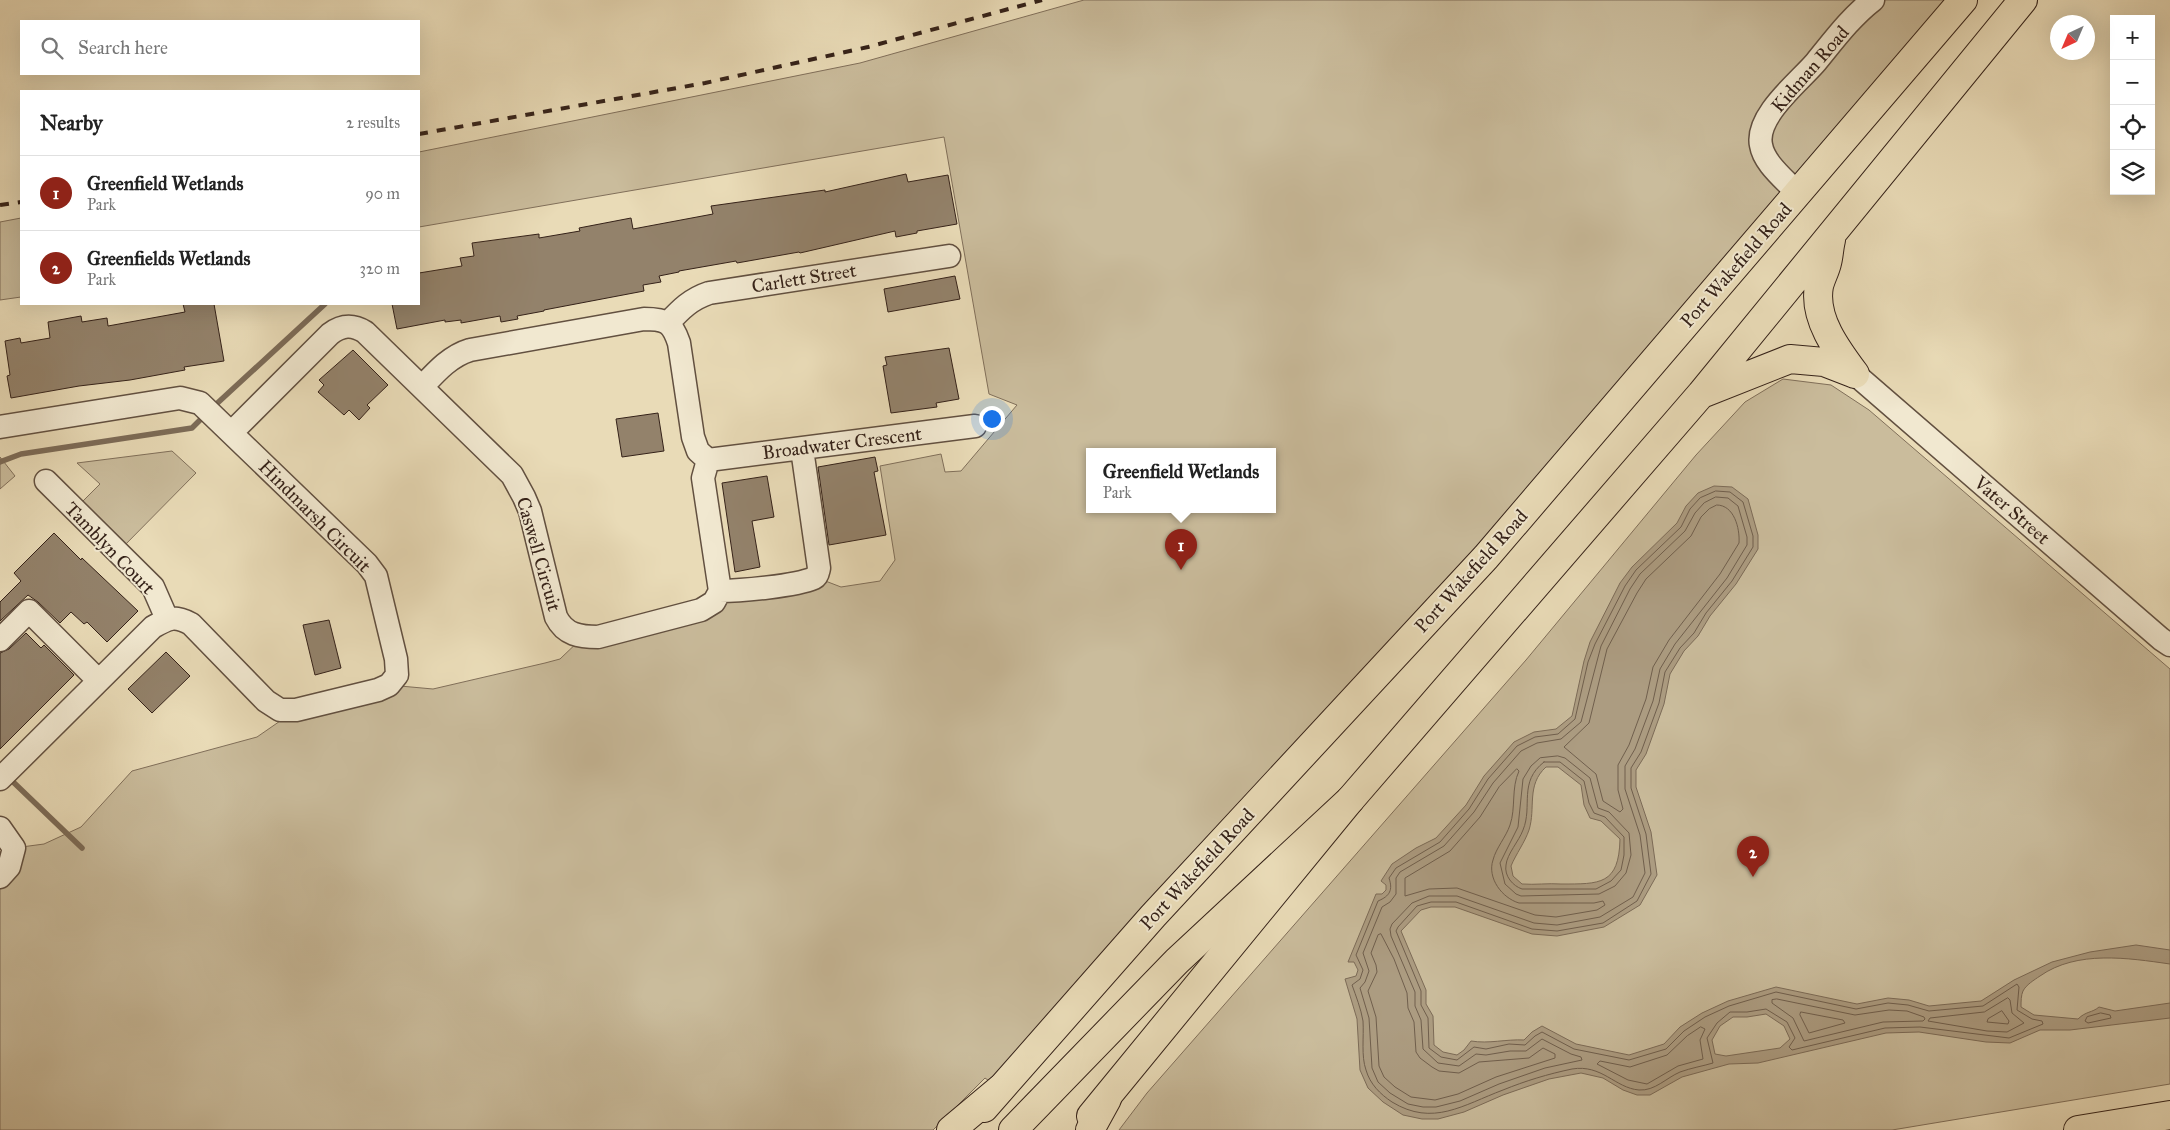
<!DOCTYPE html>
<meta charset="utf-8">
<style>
body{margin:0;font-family:"IM FELL Great Primer",serif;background:#f2f2f2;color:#222}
.controls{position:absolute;right:15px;top:15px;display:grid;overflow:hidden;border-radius:0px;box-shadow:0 5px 20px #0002}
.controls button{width:45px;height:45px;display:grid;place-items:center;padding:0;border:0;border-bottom:1px solid #e0e0e0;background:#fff;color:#222;font:25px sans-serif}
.compass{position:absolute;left:2050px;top:15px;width:45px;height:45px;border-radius:50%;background:#fff;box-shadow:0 5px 20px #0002;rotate:224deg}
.you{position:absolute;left:991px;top:418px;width:18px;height:18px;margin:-12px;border:4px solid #fff;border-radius:50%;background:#1a73e8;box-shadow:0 0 0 8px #1a73e833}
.badge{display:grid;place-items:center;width:32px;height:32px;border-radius:50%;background:#8f2418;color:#fff;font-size:16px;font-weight:700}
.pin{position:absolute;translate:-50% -41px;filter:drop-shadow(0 1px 2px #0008)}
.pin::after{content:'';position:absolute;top:26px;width:18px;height:15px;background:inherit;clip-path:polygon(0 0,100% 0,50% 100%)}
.popup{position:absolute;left:1086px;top:448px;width:190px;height:65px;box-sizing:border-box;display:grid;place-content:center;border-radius:0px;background:#fff;filter:drop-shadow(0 1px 4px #0005);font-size:16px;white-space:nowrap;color:#767676}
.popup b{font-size:19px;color:#222}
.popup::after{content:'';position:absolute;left:50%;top:100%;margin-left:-10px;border:10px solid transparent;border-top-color:#fff}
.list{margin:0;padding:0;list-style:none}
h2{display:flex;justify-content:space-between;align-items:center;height:65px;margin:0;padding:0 20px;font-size:21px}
h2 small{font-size:16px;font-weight:400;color:#767676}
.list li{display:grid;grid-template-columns:32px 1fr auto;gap:15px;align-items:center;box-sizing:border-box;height:75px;padding:0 20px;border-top:1px solid #e0e0e0}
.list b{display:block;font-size:19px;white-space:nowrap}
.list p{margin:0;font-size:16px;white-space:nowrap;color:#767676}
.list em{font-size:16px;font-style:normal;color:#767676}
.icon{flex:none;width:28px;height:28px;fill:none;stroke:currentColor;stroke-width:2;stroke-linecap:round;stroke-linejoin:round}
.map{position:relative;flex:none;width:2170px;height:1130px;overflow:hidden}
.search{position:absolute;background:#fff;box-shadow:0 5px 20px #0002;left:20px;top:20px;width:400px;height:55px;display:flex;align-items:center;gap:12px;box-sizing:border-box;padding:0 18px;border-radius:0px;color:#767676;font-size:19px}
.panel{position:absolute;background:#fff;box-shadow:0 5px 20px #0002;left:20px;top:90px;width:400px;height:215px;border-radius:0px}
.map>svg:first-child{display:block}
.green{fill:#cabc9c;stroke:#806f5a;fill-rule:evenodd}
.water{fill:#ac9c81;stroke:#7c6b57;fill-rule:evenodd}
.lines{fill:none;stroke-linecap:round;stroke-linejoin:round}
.shore{stroke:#705f4d;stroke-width:1}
.stream{stroke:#7c6b57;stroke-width:5.5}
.building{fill:#93826b;stroke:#352219}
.minor-casing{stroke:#625040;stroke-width:25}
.trunk-casing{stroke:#352219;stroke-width:30}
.motorway-casing{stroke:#352219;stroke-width:30}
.minor{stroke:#f1e8d0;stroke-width:22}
.trunk{stroke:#e9dbb7;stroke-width:28}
.motorway{stroke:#e9dbb7;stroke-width:28}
.rail{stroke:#352219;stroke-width:4;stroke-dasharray:9 9;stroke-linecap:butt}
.labels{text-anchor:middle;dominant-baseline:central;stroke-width:4;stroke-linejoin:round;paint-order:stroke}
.street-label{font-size:19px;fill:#352219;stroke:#f1e8d0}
</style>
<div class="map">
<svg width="2170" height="1130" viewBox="0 0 2170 1130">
<rect width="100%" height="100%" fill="#e9dbb7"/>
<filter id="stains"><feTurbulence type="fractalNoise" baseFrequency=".004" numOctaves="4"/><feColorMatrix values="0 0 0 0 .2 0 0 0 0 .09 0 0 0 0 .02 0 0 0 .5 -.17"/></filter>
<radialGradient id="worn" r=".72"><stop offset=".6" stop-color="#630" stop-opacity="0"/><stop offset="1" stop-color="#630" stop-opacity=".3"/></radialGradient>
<path class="green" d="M1084 0H1963L1000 1089 985 1078 933 1130H0V877L14 848 44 844 81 827 132 771 257 737 296 710 389 685 433 689 545 663 560 659 583 637 714 602 815 577 841 587 880 581 895 560 880 466 941 454 945 472 961 471 1017 405 989 394 944 137 419 227V152L860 63ZM1090 451H1272V509H1090Z
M21 218V297L0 300V222Z
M1783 379 1831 385 1869 410 2170 669V1084L1892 1130H1119L1147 1093 1526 660 1696 455 1745 402Z
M172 451 196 473 120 550 82 502 100 484 77 463Z
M0 457 15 476 0 489Z"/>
<path class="water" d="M1714 486 1732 487 1748 499 1758 535V549L1736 584 1710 616 1698 636 1684 651 1670 674 1664 704 1646 754 1636 770V787L1651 832 1657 875 1640 905 1604 927 1557 936 1532 934 1455 907H1431L1421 910 1401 931 1426 990V1004L1433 1016 1434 1045 1443 1052 1457 1055 1464 1050 1471 1041C1489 1044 1506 1039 1524 1040L1532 1032 1542 1026 1576 1044 1629 1055 1664 1044 1680 1027 1702 1013 1728 1001 1776 987 1857 1004 1888 998 1909 1000 1929 1006 1981 1001 2014 980 2052 962 2090 952 2136 945 2170 950V964C2128 958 2077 950 2040 976 2034 980 2026 985 2023 991 2021 995 2021 1002 2021 1007L2034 1015 2078 1019C2086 1011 2092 1013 2099 1007L2115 1011 2170 1003V1018L2070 1030H2040L2010 1043 1986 1042 1919 1032 1886 1033 1758 1063 1729 1064 1682 1077 1650 1095H1637L1623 1090 1603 1078 1581 1073 1549 1079 1503 1095 1464 1112 1438 1119H1422L1403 1115 1383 1102 1368 1088 1360 1070 1357 1019 1345 979 1356 976 1358 970 1354 962H1348L1376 894H1382L1386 890V885L1381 881 1392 864 1416 848 1436 838 1466 805 1484 776 1514 742 1534 732 1556 729 1572 716 1584 661 1590 642 1620 583 1632 567 1677 523 1686 506 1698 493ZM1546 767H1558L1581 785 1584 805 1590 818 1601 821 1620 839C1619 885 1600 884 1561 884 1548 883 1535 885 1522 884L1513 876 1511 866C1516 854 1525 842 1529 830 1536 808 1526 785 1546 767ZM1766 1014 1784 1026 1790 1039 1780 1048 1726 1056 1715 1054 1712 1040 1720 1026 1733 1017H1747Z"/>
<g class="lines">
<path class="shore" d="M1716 491 1730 492 1743 502 1753 536V547L1732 581 1706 613 1694 633 1680 648 1665 672 1659 703 1641 752 1631 768V788L1646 834 1651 874 1637 901 1603 923 1557 931 1532 929 1456 902H1431L1417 906 1398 927 1396 931 1421 991V1005L1428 1018 1429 1048 1441 1057 1457 1060 1474 1047 1486 1049 1509 1044 1525 1045 1535 1036 1542 1032 1574 1049 1629 1060 1666 1049 1684 1031 1705 1017 1729 1006 1776 992 1856 1009 1888 1003 1908 1005 1929 1011 1983 1006 2017 984 2019 987 2017 1010 2032 1019 2042 1021 2043 1024 2009 1038 1920 1027 1885 1028 1792 1050 1789 1047 1795 1038 1787 1022 1766 1009 1747 1012H1730L1717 1023 1707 1038 1713 1063C1703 1066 1691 1068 1680 1072 1666 1078 1655 1091 1639 1090 1615 1088 1602 1064 1572 1069 1548 1074 1525 1081 1503 1090 1463 1105 1433 1127 1392 1102 1380 1094 1370 1084 1366 1070 1361 1056 1364 1037 1363 1021 1361 1009 1356 996 1352 985L1360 979 1363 970 1356 955 1378 901C1390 896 1393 890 1389 878L1396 868 1440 842 1469 809 1488 779 1517 746 1535 737 1558 734 1575 719 1588 662 1595 644 1625 586 1636 570 1681 527 1690 509 1700 498Z
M1716 497 1728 498 1738 506 1747 537V545L1727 578 1675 644 1660 669 1653 701 1635 749 1625 766V789L1640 835 1645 873 1633 897 1600 917 1557 925 1534 923 1457 896H1429L1412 903 1392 924 1390 929 1391 936 1415 992V1006L1421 1020 1423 1049 1438 1063 1459 1066 1476 1054 1486 1055 1510 1051H1526L1542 1039 1571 1054 1581 1057 1582 1060 1545 1068 1499 1084 1460 1101 1436 1107H1423L1408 1104 1390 1093 1378 1082 1372 1068 1369 1018 1360 988 1365 982 1369 971 1363 953 1382 907 1390 902 1396 894V878L1400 872 1444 846 1474 812 1493 783 1521 751 1537 743 1561 739 1581 722 1601 646 1630 589 1640 574 1685 531 1695 513 1704 503Z
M1717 505C1734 505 1740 528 1739 543L1720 574 1669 640 1653 667 1646 699 1629 745 1618 765V790L1623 809 1620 812 1603 801 1596 774 1564 747 1589 723 1607 649 1637 593 1646 579 1691 536 1701 517 1709 509Z
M1558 756 1565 758 1590 778 1598 808 1609 812 1629 833 1631 855 1626 873 1615 886 1599 894 1521 896 1516 894 1505 884 1500 863 1518 827 1523 779 1531 766 1540 758Z
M1544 762H1560L1584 781 1589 803 1594 813 1605 817 1624 837V855L1621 870 1611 881 1596 889H1522C1513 886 1504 876 1506 865 1507 854 1519 841 1523 830 1533 806 1518 782 1544 762Z
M1517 769 1519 771C1511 788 1516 808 1510 825 1506 837 1496 848 1493 860 1487 878 1502 898 1519 903H1594L1603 901 1605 905 1597 910 1556 917 1535 915 1457 888 1429 889 1405 896V878L1450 851 1480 817 1499 787Z
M1381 934 1394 959 1407 993 1408 1008 1414 1022 1416 1052 1420 1058 1432 1067 1439 1071 1459 1073 1479 1062 1529 1058 1543 1048 1555 1054V1058L1496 1077 1458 1094 1435 1100 1411 1097 1395 1087 1384 1077 1379 1066 1376 1017 1368 991 1377 972 1376 965 1371 953 1378 935Z
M2008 998 2010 1000 2012 1013 2024 1023 2007 1032 1987 1031 1928 1021 1930 1018 1984 1012Z
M1777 999 1855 1015 1889 1010 1907 1011 1924 1017 1925 1019 1923 1021 1883 1022 1804 1041 1793 1018 1772 1003V1000Z
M2002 1011 2009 1021 2008 1024 1987 1022 1988 1019Z
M1801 1012 1843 1020 1845 1023 1809 1033 1800 1015Z
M2101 1013 2110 1015 2111 1018 2088 1023 2085 1021 2087 1017Z
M1701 1027 1705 1029 1700 1040 1703 1059 1678 1066 1647 1084 1628 1080 1597 1064 1600 1061 1630 1067 1667 1055 1687 1036Z"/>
<path class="stream" d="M211 409 325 304
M0 462 21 454 192 428 205 415
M9 778 82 848"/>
</g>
<path class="building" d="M906 174 908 182 948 175 957 224 917 231V233L896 237 895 231 800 253 799 252 737 263 736 261 679 271V272L659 276 661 282 643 285 644 291 544 310V311L517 316 518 319 501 322 500 316 461 323V320L445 322V320L397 329 392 304H419V273L462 266 460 258 474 256 472 243 539 234V238L580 231 579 228 631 218 633 229 713 214 711 206 825 190V192Z
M955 276 960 299 888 312 884 289Z
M183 304H214L224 361 184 367 185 370 130 380 79 386 11 398 7 376 10 375 5 341 20 338 21 343 50 338 48 322 81 316 82 322 107 318 108 326 185 312Z
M949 348 959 399 936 403 937 407 891 413 883 366 887 365 885 357Z
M353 350 388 385 367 405 370 408 359 420 349 410 344 415 318 392 324 385 319 380Z
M658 413 664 451 622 457 616 419Z
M875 457 878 471 874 472 886 535 829 545 818 467Z
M767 476 774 517 752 521 760 567 735 572 722 483Z
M54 533 81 560 82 558 138 611 107 642 87 622 84 624 71 612 60 623 38 602 28 595 0 621V602L21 581 14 573Z
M329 620 341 668 315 675 303 625Z
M26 633 41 648 44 645 74 675 0 749V653L9 649Z
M166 652 190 676 152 713 128 689Z"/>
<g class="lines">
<g class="minor-casing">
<path id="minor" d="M1798 194C1786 180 1764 164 1761 145 1755 116 1800 81 1816 62 1834 40 1851 17 1873 0
M668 323C681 309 691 299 709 293L949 256
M1855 374 2161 639 2170 645
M0 427 180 398 200 403 367 564 376 576 396 659 397 675 389 685 378 690 296 710H280L266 701 191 624C174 615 169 618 153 627L0 779
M232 432 330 334C342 325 352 324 365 332L512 475 524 497 530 511 556 617C565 635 580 637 598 637L701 610 714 602 720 591 703 478 708 460 698 451 693 437 679 343C672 322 666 319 644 319L470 350C450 356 436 372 422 387
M708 460 975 426
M46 481 153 587 167 619
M720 591C740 591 796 586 814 578 818 576 818 572 819 568L802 449
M0 640 29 611 98 680
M0 828 14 848 9 867 0 877"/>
</g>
<g class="trunk-casing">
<path id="trunk" d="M1831 240C1829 248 1829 256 1827 263 1825 271 1821 278 1819 286 1813 318 1837 350 1855 374
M1704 393 1790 359 1824 362 1855 374
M984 1108 1153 916 1486 557 1963 0
M1091 1116 1350 800 1701 394 2023 0"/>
</g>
<g class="motorway-casing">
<path id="motorway" d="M951 1130 1000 1089
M1013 1130 1177 961 1350 800
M1090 1130 1107 1099
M2078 1130 2170 1115"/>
</g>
<use href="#minor" class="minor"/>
<use href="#trunk" class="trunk"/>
<use href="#motorway" class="motorway"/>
<path class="rail" d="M419 134 705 83 868 47 1042 0
M0 205 21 202"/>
</g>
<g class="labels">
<g class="street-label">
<text transform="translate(1810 69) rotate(-49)">Kidman Road</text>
<text transform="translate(1736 265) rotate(-49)">Port Wakefield Road</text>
<text transform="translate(804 278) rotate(-9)">Carlett Street</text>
<text transform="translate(842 443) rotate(-7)">Broadwater Crescent</text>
<text transform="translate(2012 510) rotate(41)">Vater Street</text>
<text transform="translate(315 516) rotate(45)">Hindmarsh Circuit</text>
<text transform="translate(110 548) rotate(46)">Tamblyn Court</text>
<text transform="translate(539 554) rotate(74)">Caswell Circuit</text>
<text transform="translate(1471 571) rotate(-48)">Port Wakefield Road</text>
<text transform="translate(1197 869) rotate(-47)">Port Wakefield Road</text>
</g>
</g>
<rect width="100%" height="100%" filter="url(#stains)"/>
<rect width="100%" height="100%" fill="url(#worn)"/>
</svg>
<div class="controls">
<button>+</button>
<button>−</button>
<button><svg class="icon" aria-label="locate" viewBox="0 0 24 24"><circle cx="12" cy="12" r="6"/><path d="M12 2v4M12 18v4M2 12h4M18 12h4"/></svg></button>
<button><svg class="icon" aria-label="layers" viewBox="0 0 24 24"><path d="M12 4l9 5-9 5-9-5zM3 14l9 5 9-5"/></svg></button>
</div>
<svg class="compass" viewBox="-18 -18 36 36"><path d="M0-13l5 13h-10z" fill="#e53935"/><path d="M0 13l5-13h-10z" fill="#767676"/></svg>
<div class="you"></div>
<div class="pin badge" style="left:1181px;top:570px">1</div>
<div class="popup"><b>Greenfield Wetlands</b>Park</div>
<div class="pin badge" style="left:1753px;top:877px">2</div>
<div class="search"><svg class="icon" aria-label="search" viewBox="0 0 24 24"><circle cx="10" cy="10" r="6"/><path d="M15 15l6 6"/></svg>Search here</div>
<section class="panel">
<h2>Nearby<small>2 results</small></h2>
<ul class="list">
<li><span class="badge">1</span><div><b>Greenfield Wetlands</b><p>Park</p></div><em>90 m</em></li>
<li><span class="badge">2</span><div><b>Greenfields Wetlands</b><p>Park</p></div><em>320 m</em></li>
</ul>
</section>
</div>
